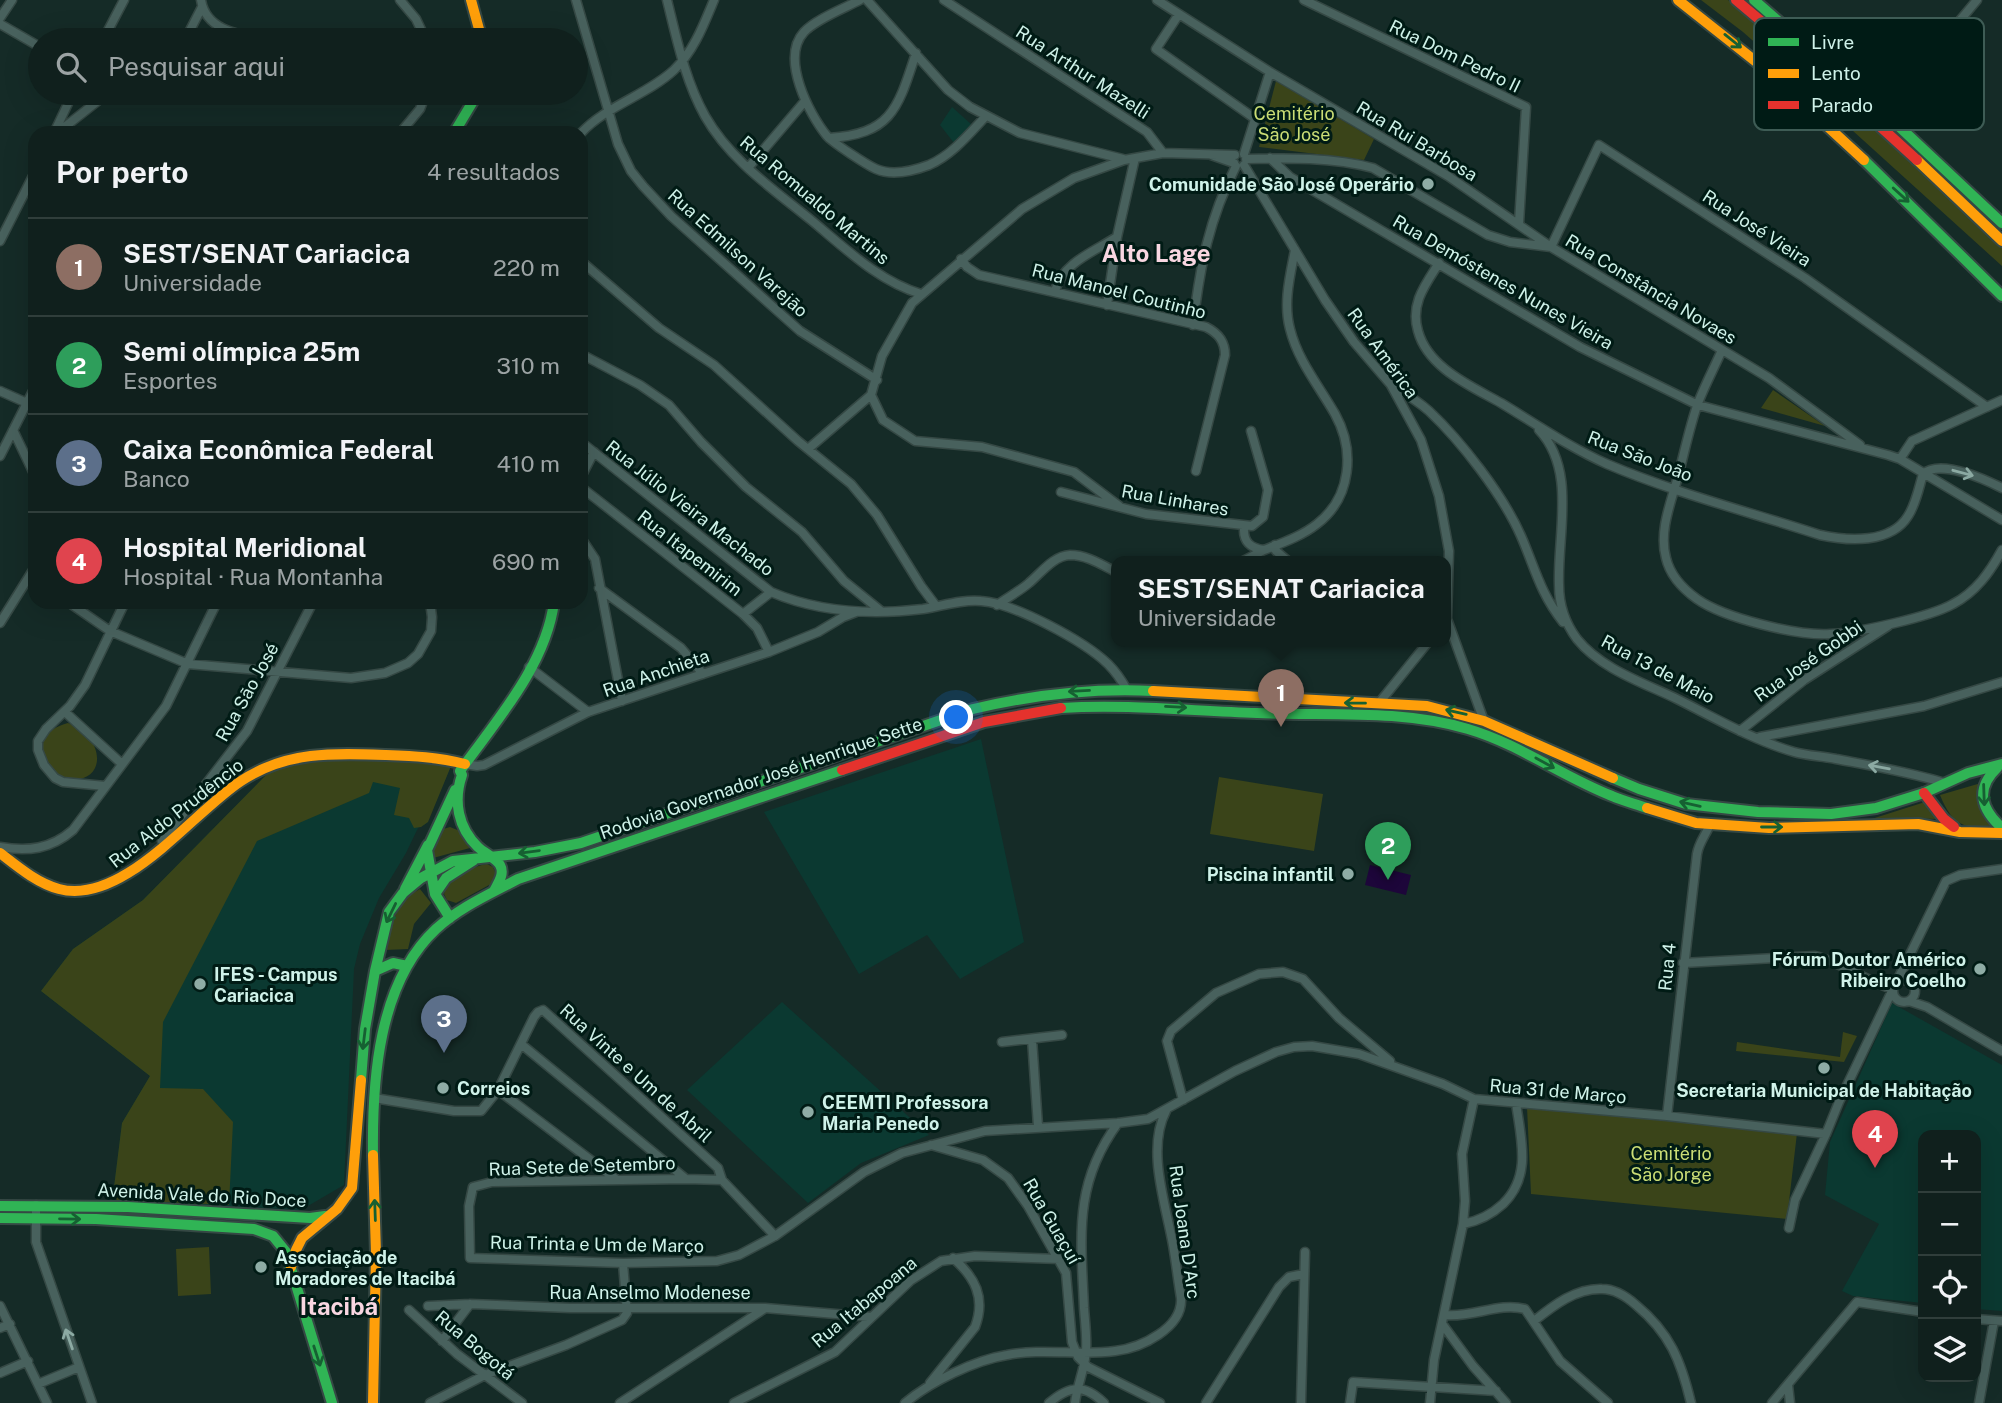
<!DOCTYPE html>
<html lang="pt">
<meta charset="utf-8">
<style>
body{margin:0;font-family:"Public Sans",sans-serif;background:#192826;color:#f1f3f6}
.controls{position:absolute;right:21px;bottom:21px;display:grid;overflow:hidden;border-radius:14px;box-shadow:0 7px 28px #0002}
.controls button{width:63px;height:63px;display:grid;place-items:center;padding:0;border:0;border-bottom:2px solid #303e3b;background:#10201d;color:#f1f3f6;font:35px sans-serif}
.you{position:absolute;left:957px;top:718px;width:24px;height:24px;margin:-18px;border:5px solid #fff;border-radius:50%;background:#1a73e8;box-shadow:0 0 0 10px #1a73e833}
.badge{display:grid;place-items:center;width:46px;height:46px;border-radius:50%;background:#8eaca5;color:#fff;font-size:23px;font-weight:700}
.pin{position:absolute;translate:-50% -58px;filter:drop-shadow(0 2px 4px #0008)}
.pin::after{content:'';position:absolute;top:37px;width:24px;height:21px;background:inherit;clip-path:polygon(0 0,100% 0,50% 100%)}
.popup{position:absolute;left:1111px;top:556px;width:340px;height:91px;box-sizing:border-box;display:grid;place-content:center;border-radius:14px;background:#10201d;filter:drop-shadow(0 2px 5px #0005);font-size:23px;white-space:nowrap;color:#9ca3a4}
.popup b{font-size:26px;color:#f1f3f6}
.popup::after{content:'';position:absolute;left:50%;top:100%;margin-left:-14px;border:14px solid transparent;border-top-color:#10201d}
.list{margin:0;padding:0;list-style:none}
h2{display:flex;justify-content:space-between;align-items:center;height:91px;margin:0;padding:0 28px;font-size:30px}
h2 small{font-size:23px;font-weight:400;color:#9ca3a4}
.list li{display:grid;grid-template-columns:46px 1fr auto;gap:21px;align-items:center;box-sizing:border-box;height:98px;padding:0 28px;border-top:2px solid #303e3b}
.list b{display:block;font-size:26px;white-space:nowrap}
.list p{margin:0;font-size:23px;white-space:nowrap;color:#9ca3a4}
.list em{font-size:23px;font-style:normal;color:#9ca3a4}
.icon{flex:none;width:38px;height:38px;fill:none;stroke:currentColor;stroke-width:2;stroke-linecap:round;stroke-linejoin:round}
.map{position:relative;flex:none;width:2002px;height:1403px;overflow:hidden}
.search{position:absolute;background:#10201d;box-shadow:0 7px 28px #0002;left:28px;top:28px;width:560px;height:77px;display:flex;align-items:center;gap:18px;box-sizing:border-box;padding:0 24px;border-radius:38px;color:#9ca3a4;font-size:26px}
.panel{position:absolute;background:#10201d;box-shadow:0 7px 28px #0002;left:28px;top:126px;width:560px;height:483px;border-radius:21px}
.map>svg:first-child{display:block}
.built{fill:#0b3931}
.green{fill:#3a4419}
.water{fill:#1d063a}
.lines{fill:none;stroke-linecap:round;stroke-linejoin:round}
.street-casing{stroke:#354844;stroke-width:11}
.fast-casing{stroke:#354844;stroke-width:14}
.slow-casing{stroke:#354844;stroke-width:14}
.jam-casing{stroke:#354844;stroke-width:14}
.street{stroke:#48615d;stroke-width:8}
.fast{stroke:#30b455;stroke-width:10}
.slow{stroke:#ff9f0a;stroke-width:10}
.jam{stroke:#e5322d;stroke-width:10}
.oneway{stroke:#166032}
.oneway2{stroke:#8caaa3}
.poi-dot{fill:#8eaca5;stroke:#001b15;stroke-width:2.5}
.labels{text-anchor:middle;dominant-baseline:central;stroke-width:6;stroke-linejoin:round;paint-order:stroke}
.street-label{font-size:18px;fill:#cff2e9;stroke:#001b15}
.park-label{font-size:18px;fill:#cadd75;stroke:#001b15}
.poi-label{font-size:18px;font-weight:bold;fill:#cff2e9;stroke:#001b15;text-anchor:start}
.district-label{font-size:24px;font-weight:bold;fill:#f8d6e1;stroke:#001b15}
.key{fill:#001b15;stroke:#3e5c55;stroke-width:2}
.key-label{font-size:19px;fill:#cff2e9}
</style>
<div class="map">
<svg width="2002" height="1403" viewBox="0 0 2002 1403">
<rect width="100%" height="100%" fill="#152b27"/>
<path class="built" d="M952 107 972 125 954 143 940 125Z
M981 739 1024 942 960 979 927 935 859 974 764 812Z
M451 766 427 823 418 828 406 853 379 898 360 944 354 969 344 1185 301 1210 117 1200 113 1195 122 1123 150 1076 41 991 73 949 143 900 266 775Z
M782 1002 929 1135 861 1163 808 1203 687 1090Z
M1892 1003 2002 1065V1311L1976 1309V1135H1923V1303L1853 1296 1842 1291 1879 1224 1825 1195 1830 1142Z"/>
<path class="green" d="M1701 0H1728L1755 20 2002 242V266L1777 62 1743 32Z
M1276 81 1374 139 1364 160 1259 147Z
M1773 390 1825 426 1761 408Z
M68 723C111 739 106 795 55 775L42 759C41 738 47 729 68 723Z
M309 757 427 761 451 766 428 822 421 827 414 828 409 818 394 815 400 788 373 782 369 793 257 841 163 1022 160 1088 203 1089 233 1122 229 1205 117 1200 113 1195 122 1123 150 1076 41 991 73 949 143 900 266 775 279 767Z
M1219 777 1323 794 1314 851 1210 834Z
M1981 783 1995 829C1963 827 1953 827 1940 795Z
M1925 802 1937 819 1910 818 1862 822Z
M450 827 460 831 470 848 433 858 431 844 440 830Z
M487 864 493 867 496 874 491 884 456 903 447 900 444 894C447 879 472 866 487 864Z
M420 889 431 903 414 924 408 949 385 950C391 926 395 901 420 889Z
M1843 1032 1857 1036 1844 1062 1736 1051 1737 1042 1840 1057Z
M1527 1107 1797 1133 1787 1219 1531 1194Z
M209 1247 211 1294 178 1296 176 1249Z"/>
<path class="water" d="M1370 865 1411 875 1406 895 1365 885Z"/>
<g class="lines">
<g class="street-casing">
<path id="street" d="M201 0C206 32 242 35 268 40
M400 0 416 19 426 40
M576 0 618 144 631 171 643 186 671 216 800 331 877 380
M667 0C677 40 685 80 705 116 730 160 773 189 811 220 845 248 878 281 921 294
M860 0C845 8 816 19 804 32 780 58 809 114 827 136 833 143 867 165 876 169 892 176 913 171 929 165 952 155 969 134 986 116
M867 0 948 90 970 107 1020 133 1123 159
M944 0 1147 132 1163 153
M1157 0 1270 72 1448 176 1551 247 1599 145 1805 278 1987 407
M1304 0 1526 107 1519 223
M1179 14 1156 49 1254 118
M0 18 12 0
M0 24 40 47
M103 40 124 0
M185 40 202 7
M1890 118 1912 78 1977 0
M54 133 73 93
M57 133 108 93
M400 133 420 109 426 93
M581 133C606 106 647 95 674 70 694 51 704 24 714 0
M829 138C892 134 898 108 916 53
M1244 154 1270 72
M1211 155 1234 163
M1270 158 1290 177 1580 347 1698 405 1888 455 1900 459 2002 520
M1246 159C1287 158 1333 157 1373 168L1488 235 1510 242 1551 247 1769 378 1860 445
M1244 165 1325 300 1354 342 1391 385 1421 440 1439 496 1449 551 1447 619 1484 721
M748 168 805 101
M0 241 35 172
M961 259 967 267 979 275 1206 327C1218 333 1225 341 1225 355L1196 471
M581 261 659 328 714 365 798 441 851 484 877 515 921 586 936 606
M1439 263C1425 285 1410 304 1418 331 1428 368 1471 386 1501 403 1536 424 1569 447 1607 464 1675 493 1750 512 1820 535 1848 541 1891 544 1908 516 1916 504 1919 487 1923 474 1940 459 1984 479 2002 488
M1055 291C1062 263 1095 251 1117 237
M1107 305 1117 237 1135 158
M1193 325C1200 266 1209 219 1236 166
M1722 350C1714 368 1705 385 1698 403 1689 428 1684 455 1677 480 1670 505 1659 532 1666 558 1670 575 1683 589 1697 599 1724 618 1797 636 1830 634 1857 633 1930 617 1953 604 1976 592 1990 572 2002 550
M581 354 640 385 669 405 701 442 746 487 802 532 844 581 881 611
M1394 387C1406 394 1418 401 1429 411 1461 441 1503 495 1521 536 1535 568 1540 593 1563 622
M0 391 27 403
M871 395 883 420 915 441 982 447 1074 472 1119 506
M13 430 35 476
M1539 430C1577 470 1557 535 1559 585 1559 604 1565 623 1577 639 1601 669 1644 683 1677 699 1715 718 1753 740 1794 752 1808 756 1822 756 1836 759 1873 766 1909 772 1945 783
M581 442 771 592C818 612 873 615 923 609 942 606 962 599 981 601 1014 603 1084 641 1108 664 1116 672 1122 681 1127 690
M808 449 871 395 882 356 912 303 1022 209 1074 178 1124 160 1163 153 1235 155
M0 456 35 387
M1900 459 1912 441 2002 400
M581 477 594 452
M581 487 743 614 757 628 769 652
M1061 492 1146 514 1252 526 1263 517 1268 490 1251 431
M1244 527C1243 542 1250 548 1264 550 1282 543 1302 536 1317 524 1352 497 1355 450 1335 414 1319 386 1298 361 1290 329 1283 303 1290 276 1295 250
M581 538 595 559 622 701
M1275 545 1276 551 1288 561
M1243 561 1264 550
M599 588 681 648 703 674
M68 602 110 631 188 664 351 678 385 673 408 663 418 654 431 631 432 617 430 602
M997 605C1008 597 1020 591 1029 583 1041 573 1053 556 1070 555 1087 555 1102 565 1116 572
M743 614 771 592
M0 623 35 567
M529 667 588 712
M1379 703 1429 641
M65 712 122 764
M1740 731 1804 680 1888 626
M1760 737 1924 706 2002 682
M465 764 477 766 484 765 588 712 769 652 818 632 843 617 856 612
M105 786 63 782 55 778 44 765 38 750V741L46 729 70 706 85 685 125 602
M162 841 247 731 313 602
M0 847C28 852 51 849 73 830L166 706 217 602
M1683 963 1815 956C1843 963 1865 981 1893 989L1839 1102 1826 1134 1795 1200 1789 1228
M1893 991a11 11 0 1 1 22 0a11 11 0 1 1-22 0Z
M1896 983 1946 881 1960 875 2002 869
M1909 1001 1927 1007 2002 1051
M1032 1039 1038 1126
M1002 1042 1062 1035
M521 1044 686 1179
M498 1090 617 1180
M374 1098 454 1111H481L498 1090 534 1017 538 1012 543 1010 718 1168 722 1180 775 1236
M1183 1100 1167 1041 1171 1031 1216 993 1259 974 1283 972 1303 979 1339 1018 1390 1061
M1667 1116 1697 854C1699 842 1706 835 1710 824
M931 1145 983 1160 1008 1178 1028 1206 1066 1273 1072 1342 1078 1357 1088 1367 1160 1403
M722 1180 686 1179 492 1182 473 1187 469 1206 470 1258 623 1263 717 1261 739 1255 775 1236 864 1172 902 1153 985 1131 1118 1123 1148 1119 1235 1071 1276 1052 1294 1047 1312 1046 1359 1054 1443 1084 1474 1099 1667 1116 1826 1134
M36 1205V1242L92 1403
M1463 1224C1479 1221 1491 1215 1503 1204 1532 1176 1521 1139 1516 1103
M0 1306 47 1403
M428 1306 470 1304 570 1308H765L871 1317
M409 1310 457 1354 522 1403
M1445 1315C1472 1318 1499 1302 1525 1309L1560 1361 1608 1403
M1976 1319 2002 1321
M1534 1321C1554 1305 1576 1288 1602 1289 1615 1289 1627 1297 1636 1305 1670 1333 1681 1361 1691 1403
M1443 1325 1473 1366 1506 1403
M0 1328 10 1324
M442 1341 470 1304
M0 1373 28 1361
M930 1383 975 1327C986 1298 975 1277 953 1258
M38 1384 79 1367
M1788 1385 1790 1403
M430 1403 485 1375 566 1345 622 1320 627 1313 623 1263
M620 1403 764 1309
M734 1403 835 1352 910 1281 941 1261 975 1256 1060 1259
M905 1403C930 1382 975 1360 1007 1355 1043 1348 1080 1356 1115 1351 1141 1348 1183 1328 1181 1298 1178 1280 1176 1262 1173 1245 1166 1205 1146 1149 1166 1111
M1049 1403C1070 1385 1084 1384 1104 1403
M1075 1403C1077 1385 1085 1369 1086 1351 1087 1337 1085 1322 1084 1308 1081 1237 1073 1184 1118 1123
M1206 1403 1279 1287 1289 1277 1304 1274
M1301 1403 1305 1252
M1350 1403 1353 1382 1496 1391
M1430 1403 1434 1360 1463 1224 1465 1201 1462 1154 1474 1099
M1772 1403 1857 1302 1923 1312
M1979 1403 1994 1321"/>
</g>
<g class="fast-casing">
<path id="fast" d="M1754 0 1890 118 2002 223
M454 133 478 93
M1864 160 2002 296
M1061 708C1127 704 1191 711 1257 713 1327 716 1400 709 1468 729 1519 744 1563 777 1612 796 1623 801 1636 804 1647 808
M1997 768C1975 789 1981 809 2002 828
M1613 778 1639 789 1686 804 1758 812 1831 814 1876 808 1924 793 1968 773 2002 764
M405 889 428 845
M494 891C498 883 505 874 500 865 496 858 484 853 478 847 458 828 453 801 462 775L460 771C496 721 546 665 554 602
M435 894 446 878 474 860
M450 918 435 894 427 850 455 790
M375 971 393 963 407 966
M361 1080 365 1029 375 971 389 912 403 893 421 878 453 861 535 852 581 843 973 709C1032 695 1092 688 1153 691
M373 1155C372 1081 378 983 436 929 460 907 490 894 518 879L842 770
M0 1206 128 1207 310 1218 325 1216
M0 1218 96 1219 254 1229 273 1236 286 1252 332 1403"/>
</g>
<g class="slow-casing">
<path id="slow" d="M471 0 482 40
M1678 0 1764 68 1864 160
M1917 160 2002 241
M1153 691 1427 706 1484 721 1613 778
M1647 808 1696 823 1769 828 1918 824 1960 832 2002 833
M0 853C18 867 37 883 59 889 123 906 192 813 241 781 286 751 334 753 386 755 413 756 438 757 465 764
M373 1155 376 1254 373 1403
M291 1267 296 1250 302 1238 337 1209 352 1188 361 1080"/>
</g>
<g class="jam-casing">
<path id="jam" d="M1736 0 1805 58 1917 160
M842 770 984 722 1061 708
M1924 793 1944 819 1954 827"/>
</g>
<use href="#street" class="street"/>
<use href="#fast" class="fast"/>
<use href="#slow" class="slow"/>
<use href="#jam" class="jam"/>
</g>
<defs><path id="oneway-shaft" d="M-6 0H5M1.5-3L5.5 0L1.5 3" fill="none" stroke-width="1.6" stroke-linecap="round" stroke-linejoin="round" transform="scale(1.75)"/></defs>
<g class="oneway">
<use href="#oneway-shaft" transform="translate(1733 41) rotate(39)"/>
<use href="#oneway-shaft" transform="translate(1901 195) rotate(42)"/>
<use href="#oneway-shaft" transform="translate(1079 691) rotate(177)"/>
<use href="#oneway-shaft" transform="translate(1355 703) rotate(-179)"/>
<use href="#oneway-shaft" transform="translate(1176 707) rotate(3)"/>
<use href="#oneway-shaft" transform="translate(1456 712) rotate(-167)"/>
<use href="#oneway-shaft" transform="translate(1545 763) rotate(29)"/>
<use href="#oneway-shaft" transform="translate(1984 795) rotate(88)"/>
<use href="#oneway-shaft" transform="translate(1690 804) rotate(-167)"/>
<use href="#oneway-shaft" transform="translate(1772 827)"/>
<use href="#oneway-shaft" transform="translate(529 852) rotate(172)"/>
<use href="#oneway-shaft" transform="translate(391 913) rotate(116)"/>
<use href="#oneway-shaft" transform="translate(364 1039) rotate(97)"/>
<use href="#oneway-shaft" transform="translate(375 1210) rotate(-92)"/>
<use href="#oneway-shaft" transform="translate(70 1219) rotate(1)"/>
<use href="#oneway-shaft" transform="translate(317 1356) rotate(72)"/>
</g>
<g class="oneway2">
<use href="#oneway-shaft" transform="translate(1963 473) rotate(15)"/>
<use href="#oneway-shaft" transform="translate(1879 767) rotate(-170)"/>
<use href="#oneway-shaft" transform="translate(69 1339) rotate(-109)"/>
</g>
<g class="poi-dot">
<circle cx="1428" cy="184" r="7"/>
<circle cx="1348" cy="874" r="7"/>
<circle cx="1980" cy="969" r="7"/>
<circle cx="200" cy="984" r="7"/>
<circle cx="1824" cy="1068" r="7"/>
<circle cx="443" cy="1088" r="7"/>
<circle cx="808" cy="1112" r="7"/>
<circle cx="261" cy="1267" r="7"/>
</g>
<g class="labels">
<g class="street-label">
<text transform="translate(1455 56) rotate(26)">Rua Dom Pedro II</text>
<text transform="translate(1083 72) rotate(33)">Rua Arthur Mazelli</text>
<text transform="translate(1417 141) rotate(31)">Rua Rui Barbosa</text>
<text transform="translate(815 200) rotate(40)">Rua Romualdo Martins</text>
<text transform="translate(1757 228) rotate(33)">Rua José Vieira</text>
<text transform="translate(738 253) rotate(42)">Rua Edmilson Varejão</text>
<text transform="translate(1503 282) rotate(30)">Rua Demóstenes Nunes Vieira</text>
<text transform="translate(1651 289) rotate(31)">Rua Constância Novaes</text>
<text transform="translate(1119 291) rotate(14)">Rua Manoel Coutinho</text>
<text transform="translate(1383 353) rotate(54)">Rua América</text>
<text transform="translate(1640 456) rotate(21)">Rua São João</text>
<text transform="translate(1175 500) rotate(10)">Rua Linhares</text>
<text transform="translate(690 508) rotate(38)">Rua Júlio Vieira Machado</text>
<text transform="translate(690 553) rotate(38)">Rua Itapemirim</text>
<text transform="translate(1808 661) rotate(-35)">Rua José Gobbi</text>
<text transform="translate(1658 669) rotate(28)">Rua 13 de Maio</text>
<text transform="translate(656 673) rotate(-19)">Rua Anchieta</text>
<text transform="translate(247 692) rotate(-61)">Rua São José</text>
<text transform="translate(761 778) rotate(-19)">Rodovia Governador José Henrique Sette</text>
<text transform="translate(176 813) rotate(-38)">Rua Aldo Prudêncio</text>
<text transform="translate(1667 967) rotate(-84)">Rua 4</text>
<text transform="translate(636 1073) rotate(42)">Rua Vinte e Um de Abril</text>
<text transform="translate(1558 1091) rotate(5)">Rua 31 de Março</text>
<text transform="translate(582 1166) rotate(-2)">Rua Sete de Setembro</text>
<text transform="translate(202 1195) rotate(3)">Avenida Vale do Rio Doce</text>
<text transform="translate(1052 1221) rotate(60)">Rua Guaçuí</text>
<text transform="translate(1185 1232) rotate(82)">Rua Joana D'Arc</text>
<text transform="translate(597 1244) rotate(1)">Rua Trinta e Um de Março</text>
<text x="650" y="1292">Rua Anselmo Modenese</text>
<text transform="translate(864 1302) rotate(-40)">Rua Itabapoana</text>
<text transform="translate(475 1345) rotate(40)">Rua Bogotá</text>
</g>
<g class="park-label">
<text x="1294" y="113">Cemitério<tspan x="1294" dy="21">São José</tspan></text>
<text x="1671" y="1153">Cemitério<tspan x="1671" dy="21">São Jorge</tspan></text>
</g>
<g class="poi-label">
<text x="1414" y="184" text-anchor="end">Comunidade São José Operário</text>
<text x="1334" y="874" text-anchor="end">Piscina infantil</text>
<text x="1966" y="959" text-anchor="end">Fórum Doutor Américo<tspan x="1966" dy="21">Ribeiro Coelho</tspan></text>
<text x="214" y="974">IFES - Campus<tspan x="214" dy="21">Cariacica</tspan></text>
<text x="457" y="1088">Correios</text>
<text x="1824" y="1090" text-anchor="middle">Secretaria Municipal de Habitação</text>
<text x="822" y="1102">CEEMTI Professora<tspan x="822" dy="21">Maria Penedo</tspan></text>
<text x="275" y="1257">Associação de<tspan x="275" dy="21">Moradores de Itacibá</tspan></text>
</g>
<g class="district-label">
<text x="1156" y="253">Alto Lage</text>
<text x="339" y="1306">Itacibá</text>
</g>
</g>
<rect x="1754" y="18" width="230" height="112" rx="10" class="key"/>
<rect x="1768" y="38" width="31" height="8" fill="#30b455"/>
<rect x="1768" y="69" width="31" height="9" fill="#ff9f0a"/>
<rect x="1768" y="101" width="31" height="8" fill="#e5322d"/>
<g class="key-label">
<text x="1811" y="49">Livre</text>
<text x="1811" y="80">Lento</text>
<text x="1811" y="112">Parado</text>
</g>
</svg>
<div class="controls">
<button>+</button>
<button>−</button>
<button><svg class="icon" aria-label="locate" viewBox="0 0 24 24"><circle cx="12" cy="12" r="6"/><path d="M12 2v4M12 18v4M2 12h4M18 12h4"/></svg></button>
<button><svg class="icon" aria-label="layers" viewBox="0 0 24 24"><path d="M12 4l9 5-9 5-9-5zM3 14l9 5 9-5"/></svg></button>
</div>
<div class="you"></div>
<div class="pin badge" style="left:1281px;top:727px;background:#8d6e63">1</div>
<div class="popup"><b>SEST/SENAT Cariacica</b>Universidade</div>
<div class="pin badge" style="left:1388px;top:880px;background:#2e9e5b">2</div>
<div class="pin badge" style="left:444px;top:1053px;background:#5c6f8a">3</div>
<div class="pin badge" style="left:1875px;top:1168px;background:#e0444e">4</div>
<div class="search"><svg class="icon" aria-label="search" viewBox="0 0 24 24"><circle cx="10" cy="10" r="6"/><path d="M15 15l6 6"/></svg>Pesquisar aqui</div>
<section class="panel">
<h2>Por perto<small>4 resultados</small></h2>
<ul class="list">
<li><span class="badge" style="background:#8d6e63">1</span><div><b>SEST/SENAT Cariacica</b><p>Universidade</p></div><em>220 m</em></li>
<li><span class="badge" style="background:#2e9e5b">2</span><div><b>Semi olímpica 25m</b><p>Esportes</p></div><em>310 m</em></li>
<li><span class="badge" style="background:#5c6f8a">3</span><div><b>Caixa Econômica Federal</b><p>Banco</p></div><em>410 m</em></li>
<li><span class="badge" style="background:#e0444e">4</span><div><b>Hospital Meridional</b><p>Hospital · Rua Montanha</p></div><em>690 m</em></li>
</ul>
</section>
</div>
